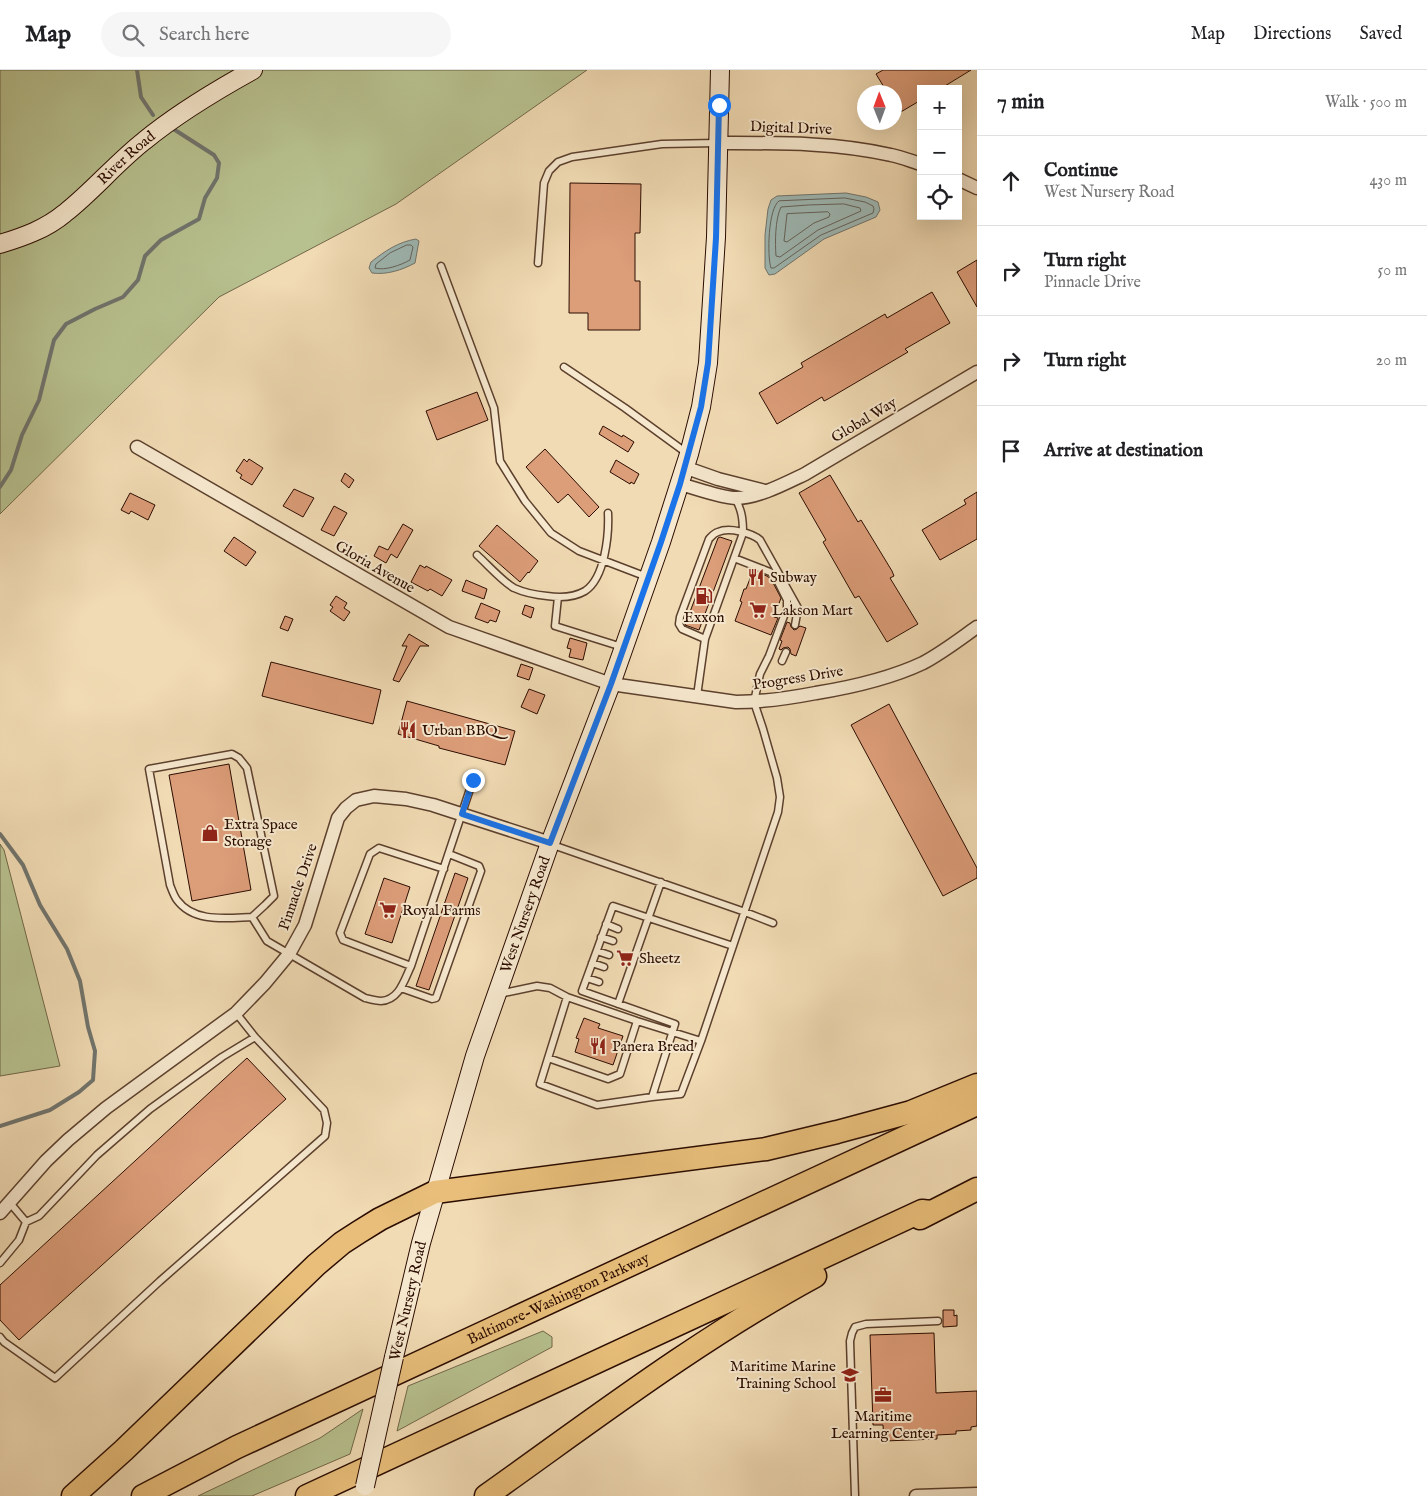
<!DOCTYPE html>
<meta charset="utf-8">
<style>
body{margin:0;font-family:"IM FELL English",serif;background:#f6f6f6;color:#202124}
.controls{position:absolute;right:15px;top:15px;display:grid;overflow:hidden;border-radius:0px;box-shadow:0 5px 20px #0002}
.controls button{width:45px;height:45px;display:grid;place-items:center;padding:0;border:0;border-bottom:1px solid #e0e0e0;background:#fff;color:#202124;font:25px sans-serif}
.compass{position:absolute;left:857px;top:15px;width:45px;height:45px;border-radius:50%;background:#fff;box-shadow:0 5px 20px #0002;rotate:359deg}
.stop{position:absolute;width:15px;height:15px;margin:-11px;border:4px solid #1a73e8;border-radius:50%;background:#fff}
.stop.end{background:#1a73e8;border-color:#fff;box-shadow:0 1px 5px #0008}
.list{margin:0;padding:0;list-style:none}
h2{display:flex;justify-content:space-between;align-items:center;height:65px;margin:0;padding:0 20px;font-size:21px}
h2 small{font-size:16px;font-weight:400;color:#757577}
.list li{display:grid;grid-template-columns:32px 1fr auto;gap:15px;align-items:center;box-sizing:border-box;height:90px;padding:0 20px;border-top:1px solid #e0e0e0}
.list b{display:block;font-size:19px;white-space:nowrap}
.list p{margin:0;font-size:16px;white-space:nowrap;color:#757577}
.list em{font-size:16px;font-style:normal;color:#757577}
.icon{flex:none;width:28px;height:28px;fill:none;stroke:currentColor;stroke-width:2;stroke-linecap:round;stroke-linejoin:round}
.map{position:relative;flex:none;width:977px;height:1426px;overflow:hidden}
header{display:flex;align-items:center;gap:30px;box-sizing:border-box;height:70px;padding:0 25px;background:#fff;border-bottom:1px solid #e0e0e0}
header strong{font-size:24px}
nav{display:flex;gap:28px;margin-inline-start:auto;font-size:18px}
.search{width:350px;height:45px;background:#f6f6f6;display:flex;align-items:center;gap:12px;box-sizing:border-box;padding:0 18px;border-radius:28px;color:#757577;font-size:19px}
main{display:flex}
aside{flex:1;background:#fff}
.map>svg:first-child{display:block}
.green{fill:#b7c18f;stroke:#716648}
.water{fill:#9eb9b6;stroke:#70746d}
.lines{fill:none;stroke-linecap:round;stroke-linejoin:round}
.shore{stroke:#64625b;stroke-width:1}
.stream{stroke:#70746d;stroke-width:4}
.building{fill:#dc9d79;stroke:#2b0c00}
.lane-casing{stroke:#5c402d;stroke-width:9}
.street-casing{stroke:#5c402d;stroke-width:15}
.secondary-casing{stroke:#2b0c00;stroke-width:20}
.highway-casing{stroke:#2b0c00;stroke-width:25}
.lane{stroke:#f6e8ce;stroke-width:6}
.street{stroke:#f6e8ce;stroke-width:12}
.secondary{stroke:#f6e8ce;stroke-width:18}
.highway{stroke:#e8be7a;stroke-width:22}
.secondary-bridge-casing{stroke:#2b0c00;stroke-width:20;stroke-linecap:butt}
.secondary-bridge{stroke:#f6e8ce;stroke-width:18}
.route{stroke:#1a73e8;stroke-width:6}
.labels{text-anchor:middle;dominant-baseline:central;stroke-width:4;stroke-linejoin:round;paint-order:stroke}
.street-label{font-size:15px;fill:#2b0c00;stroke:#f6e8ce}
.poi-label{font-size:15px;fill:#2b0c00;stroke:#f6e8ce;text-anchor:start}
</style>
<header>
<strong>Map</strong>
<div class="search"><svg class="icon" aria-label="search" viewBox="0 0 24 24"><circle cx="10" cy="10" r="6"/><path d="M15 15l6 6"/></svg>Search here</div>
<nav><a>Map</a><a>Directions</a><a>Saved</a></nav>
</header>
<main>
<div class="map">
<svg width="977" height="1426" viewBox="0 0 977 1426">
<rect width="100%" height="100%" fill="#f1dbb4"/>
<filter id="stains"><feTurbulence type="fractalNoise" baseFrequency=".004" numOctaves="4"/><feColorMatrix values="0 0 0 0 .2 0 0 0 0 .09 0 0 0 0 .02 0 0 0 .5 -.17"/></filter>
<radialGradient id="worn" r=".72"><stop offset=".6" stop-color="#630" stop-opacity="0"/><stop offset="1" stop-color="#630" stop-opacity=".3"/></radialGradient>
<path class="green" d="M0 0H587L396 134 219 227 0 444Z
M0 774 4 780 60 996 0 1006Z
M543 1261 552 1267V1277L397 1361 408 1316Z
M363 1339 350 1384 252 1426H198L320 1368Z"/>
<path class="water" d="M846 123 866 127 878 132 880 140 876 147 824 169 775 204 769 205 765 198V165L768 139 771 130 777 126Z
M416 169 419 171 415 193C402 200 387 205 372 203L369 198 371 192C385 181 398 172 416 169Z"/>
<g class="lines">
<path class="shore" d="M845 128 865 132 873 136 874 139 873 143 821 165 774 198H771C767 186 768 138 779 131Z
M844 134 860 138 861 141 818 160 780 187 776 186C775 173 775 149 781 137L808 135Z
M828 142 830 144 829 147 814 153 787 172 784 171 787 144Z
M407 175H411L413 177 410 190C401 195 385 201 375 198L376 194 390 183Z"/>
<path class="stream" d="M137 0 141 27 153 45
M0 417 11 400 22 365 39 330 54 270 66 254 95 239 123 227 138 210 145 186 161 170 199 149 205 128 217 108 219 93 214 85 175 60
M0 764 23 795 40 835 67 879 80 911 88 957 95 981 93 1010 79 1022 50 1040 0 1056"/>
</g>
<path class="building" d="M883 0H971L940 19H921V30L899 43 894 35V22H887L876 4Z
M570 113 641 114 640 163H635V211H640V260H588V243H569Z
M977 190V237L957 202Z
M932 222 950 253 905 279 908 282 828 329 824 331 822 327 777 354 759 323 803 297 801 293 885 244 887 248Z
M477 322 488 350 437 370 426 341Z
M603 356 622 367 623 365 634 372 628 382 599 364Z
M545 379 599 437 589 447 568 424 558 433 526 397Z
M244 389 247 392 249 389 263 398 252 415 240 408 242 405 236 401Z
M616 390 639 404 634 414 631 412 630 414 610 402Z
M345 403 354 410 349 418 341 411Z
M830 405 858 452 861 450 892 501 894 506 890 508 918 554 887 572 859 526 855 528 823 472 826 470 799 423Z
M294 419 314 428 303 447 283 436Z
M977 422V469L940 490 922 460 966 434 964 430Z
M130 423 155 435 148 450 131 441 129 444 121 440Z
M334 436 347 443 334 466 321 460Z
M403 454 413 460 397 488 391 484 386 493 374 486 379 476 388 480Z
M497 455 538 491 529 503 528 502 520 512 479 476Z
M234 467 256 482 246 496 224 481Z
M720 467 732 471 699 560 685 555 718 468Z
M420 495 425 498 426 496 452 510 442 526 430 519 428 521 411 512Z
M753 501 767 506 771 509 781 528 774 547 778 548 771 565 735 551 742 532 740 531 744 519H746Z
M466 510 487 519 484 529 462 521Z
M336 526 347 533 344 538 350 542 344 551 330 541 333 537 330 535Z
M481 533 500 541 496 552 490 550 488 553 475 548Z
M525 535 534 538 531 548 522 544Z
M285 546 293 549 288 561 280 558Z
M787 552 790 553 791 557 794 560 797 559 800 556 806 558 796 586 791 584 790 579 788 577 783 578 781 580 779 579 782 571 780 570Z
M409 564 429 576H420L399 612 393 610 407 576H402Z
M570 568 587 573 583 590 569 587 571 579 567 578Z
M271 592 381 620 373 654 262 626Z
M521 594 533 598 529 610 517 606Z
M529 619 545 625 537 644 521 637Z
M407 631 515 661 505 695 439 678V676L398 664Z
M889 634 977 798V808L943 826 851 655Z
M229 694 251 820 192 831 169 705Z
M455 803 468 808 429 920 416 916Z
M384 808 410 817 392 873 365 864Z
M584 948 600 954 598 958 623 966 613 995 575 982 579 969 576 968Z
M247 988 286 1029 19 1270 0 1250V1215Z
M943 1240H954V1246L957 1245V1256L943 1257Z
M934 1263 936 1323 977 1321V1356L971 1357V1360L956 1361V1364L937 1365V1369L884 1371 883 1355H873L870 1265Z"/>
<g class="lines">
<g class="lane-casing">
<path id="lane" d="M538 193 544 113 549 101 558 92 572 87 662 74 717 73
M441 196 494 338 500 391 525 431 551 463 579 481 647 507
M564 297 625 338 688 384
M477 485C487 494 503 512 514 518 525 523 536 525 547 526 560 528 573 528 585 521 605 508 609 465 608 443
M558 527 555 556 622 577
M705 569 682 559 679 554 680 547 709 469C712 466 714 463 718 462 729 457 752 463 760 470L798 538 795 555
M782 591 786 582
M697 626 705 569 743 463C743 450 742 440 735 428
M550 774 745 842 773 853
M252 847 265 835 274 826 247 698 239 688 232 684 149 699 170 815C172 820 174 826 177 830 194 853 226 848 252 847L267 871 365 928C369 929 376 931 381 931 399 930 404 911 411 896L473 710
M606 854 618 859
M601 867 613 871
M733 876 613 836 582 921 675 954 652 1027 681 1024 701 971 778 742 780 727 777 708 763 659 754 632 760 604 769 586 787 538V530L775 506 770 502 734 488
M597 881 609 885
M592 893 604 897
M411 896 343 870 340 863 370 784 379 778 444 799
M587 908 599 912
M401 918 432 929 436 928 481 801 479 796 449 784
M499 924 537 916 550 918 567 927 637 951 701 971
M567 927 540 1014 597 1035 652 1027
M618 934 661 812
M548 988 608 1009 620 1004 637 951
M10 1133 26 1152 39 1146 97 1085 150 1039 222 987 255 967 236 943
M0 1193 19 1170 26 1152
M0 1267 4 1272 55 1308 160 1211 325 1066 327 1053 324 1040 255 967
M855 1426 850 1271 852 1263 855 1257 866 1254 938 1251"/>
</g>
<g class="street-casing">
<path id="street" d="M718 73C776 73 835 72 891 85 901 87 911 91 921 94
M958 109 977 118
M137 377 449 557 611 614 736 632C763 632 790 628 816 623 853 617 889 609 923 593 942 583 960 569 977 557
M684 397 718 409 765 421
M680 414C695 418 722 428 736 428 758 428 786 413 805 404L977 302
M0 1143 46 1091 68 1070 106 1038 236 943 265 913 289 884 305 855 338 748 346 738 356 730 374 726 406 729 433 735 550 773
M916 1426 977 1424"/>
</g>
<g class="secondary-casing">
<g id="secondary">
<path id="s1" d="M0 174C23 167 46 159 65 143 93 121 116 93 144 71 178 43 215 21 253 0"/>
<path id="s2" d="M394 1287 421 1173 475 986 550 773 611 614 661 472 689 384 701 337 708 293 716 167 720 0"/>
<path d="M374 1376 385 1327"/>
</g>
</g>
<g class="highway-casing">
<g id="highway">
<path d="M920 1148 977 1119"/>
<path d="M73 1426 124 1380 316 1195 342 1173 359 1162 380 1149 435 1122 766 1079 837 1062 911 1042 977 1015"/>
<path id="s3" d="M143 1426 237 1377 977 1034"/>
<path d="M307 1426 922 1141 931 1142"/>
<path d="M486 1426C593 1350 699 1269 815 1206"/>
</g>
</g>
<use href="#lane" class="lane"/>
<use href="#street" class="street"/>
<use href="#secondary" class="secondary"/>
<use href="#highway" class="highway"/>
<g class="secondary-bridge-casing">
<path id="secondary-bridge" d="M385 1327 394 1287
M365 1416 374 1376"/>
</g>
<use href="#secondary-bridge" class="secondary-bridge"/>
</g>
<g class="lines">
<path class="route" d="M473 710 462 744 550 773 611 614 661 472 680 414 701 337 708 293 716 168 719 35"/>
</g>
<defs>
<g id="restaurant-bare" transform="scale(1.35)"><path d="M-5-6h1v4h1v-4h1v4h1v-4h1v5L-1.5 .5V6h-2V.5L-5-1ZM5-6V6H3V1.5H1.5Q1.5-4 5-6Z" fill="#8f2418" stroke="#f6e8ce" stroke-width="2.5" paint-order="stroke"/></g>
<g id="fuel-bare" transform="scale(1.35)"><path d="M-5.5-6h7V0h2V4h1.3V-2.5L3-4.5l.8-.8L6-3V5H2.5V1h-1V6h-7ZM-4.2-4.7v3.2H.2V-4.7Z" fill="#8f2418" stroke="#f6e8ce" stroke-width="2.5" paint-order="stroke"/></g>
<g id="supermarket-bare" transform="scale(1.35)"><path d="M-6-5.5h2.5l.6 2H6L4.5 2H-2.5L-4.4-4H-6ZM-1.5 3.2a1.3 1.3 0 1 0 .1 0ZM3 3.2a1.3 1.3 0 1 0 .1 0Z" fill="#8f2418" stroke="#f6e8ce" stroke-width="2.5" paint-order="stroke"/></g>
<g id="shop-bare" transform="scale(1.35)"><path d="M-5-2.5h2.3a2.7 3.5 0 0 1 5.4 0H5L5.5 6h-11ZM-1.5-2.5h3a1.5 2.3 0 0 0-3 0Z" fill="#8f2418" stroke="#f6e8ce" stroke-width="2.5" paint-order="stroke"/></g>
<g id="school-bare" transform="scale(1.35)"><path d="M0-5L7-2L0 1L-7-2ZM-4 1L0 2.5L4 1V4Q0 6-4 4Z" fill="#8f2418" stroke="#f6e8ce" stroke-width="2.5" paint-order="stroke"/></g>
<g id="office-bare" transform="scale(1.35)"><path d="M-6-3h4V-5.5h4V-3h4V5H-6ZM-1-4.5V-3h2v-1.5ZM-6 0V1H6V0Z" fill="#8f2418" stroke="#f6e8ce" stroke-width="2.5" paint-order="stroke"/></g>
</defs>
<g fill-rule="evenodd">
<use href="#restaurant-bare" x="756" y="507"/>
<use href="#fuel-bare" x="704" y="526"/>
<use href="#supermarket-bare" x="758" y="540"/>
<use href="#restaurant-bare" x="408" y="660"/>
<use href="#shop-bare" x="210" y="763"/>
<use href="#supermarket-bare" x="388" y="840"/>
<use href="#supermarket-bare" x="625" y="888"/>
<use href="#restaurant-bare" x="598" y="976"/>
<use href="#school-bare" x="850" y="1305"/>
<use href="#office-bare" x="883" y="1325"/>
</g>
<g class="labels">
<g class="street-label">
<text transform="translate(791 58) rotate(2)">Digital Drive</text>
<text stroke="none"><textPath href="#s1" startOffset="155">River Road</textPath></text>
<text transform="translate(864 350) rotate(-31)">Global Way</text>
<text transform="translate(375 497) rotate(30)">Gloria Avenue</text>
<text transform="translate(798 608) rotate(-9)">Progress Drive</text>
<text transform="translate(298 817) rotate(-71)">Pinnacle Drive</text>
<text stroke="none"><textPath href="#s2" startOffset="462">West Nursery Road</textPath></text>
<text stroke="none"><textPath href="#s3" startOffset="460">Baltimore-Washington Parkway</textPath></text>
<text transform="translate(408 1231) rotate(-77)">West Nursery Road</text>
</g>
<g class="poi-label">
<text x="770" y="507">Subway</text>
<text x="772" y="540">Lakson Mart</text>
<text x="704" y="547" text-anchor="middle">Exxon</text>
<text x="422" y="660">Urban BBQ</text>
<text x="224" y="754">Extra Space<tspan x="224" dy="17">Storage</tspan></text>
<text x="402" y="840">Royal Farms</text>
<text x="639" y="888">Sheetz</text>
<text x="612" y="976">Panera Bread</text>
<text x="836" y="1296" text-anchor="end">Maritime Marine<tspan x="836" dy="17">Training School</tspan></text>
<text x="883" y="1346" text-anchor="middle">Maritime<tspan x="883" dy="17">Learning Center</tspan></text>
</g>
</g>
<rect width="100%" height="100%" filter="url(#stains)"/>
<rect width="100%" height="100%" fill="url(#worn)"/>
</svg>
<div class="controls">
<button>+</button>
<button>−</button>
<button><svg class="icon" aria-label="locate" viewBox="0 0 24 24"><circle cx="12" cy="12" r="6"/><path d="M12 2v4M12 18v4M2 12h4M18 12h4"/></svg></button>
</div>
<svg class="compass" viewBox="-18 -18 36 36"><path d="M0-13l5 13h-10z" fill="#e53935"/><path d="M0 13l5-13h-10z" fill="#757577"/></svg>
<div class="stop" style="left:719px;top:35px"></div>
<div class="stop end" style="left:473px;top:710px"></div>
</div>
<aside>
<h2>7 min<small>Walk · 500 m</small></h2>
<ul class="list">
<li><svg class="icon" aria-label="ahead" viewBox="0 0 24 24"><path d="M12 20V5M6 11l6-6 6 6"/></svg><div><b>Continue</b><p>West Nursery Road</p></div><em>430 m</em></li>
<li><svg class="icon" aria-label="right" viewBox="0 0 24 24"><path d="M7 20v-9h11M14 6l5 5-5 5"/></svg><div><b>Turn right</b><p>Pinnacle Drive</p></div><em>50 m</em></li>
<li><svg class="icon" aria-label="right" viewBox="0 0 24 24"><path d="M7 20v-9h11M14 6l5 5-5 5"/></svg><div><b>Turn right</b></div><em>20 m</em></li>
<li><svg class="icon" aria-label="arrive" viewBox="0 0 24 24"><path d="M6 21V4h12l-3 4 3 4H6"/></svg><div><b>Arrive at destination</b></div></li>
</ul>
</aside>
</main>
